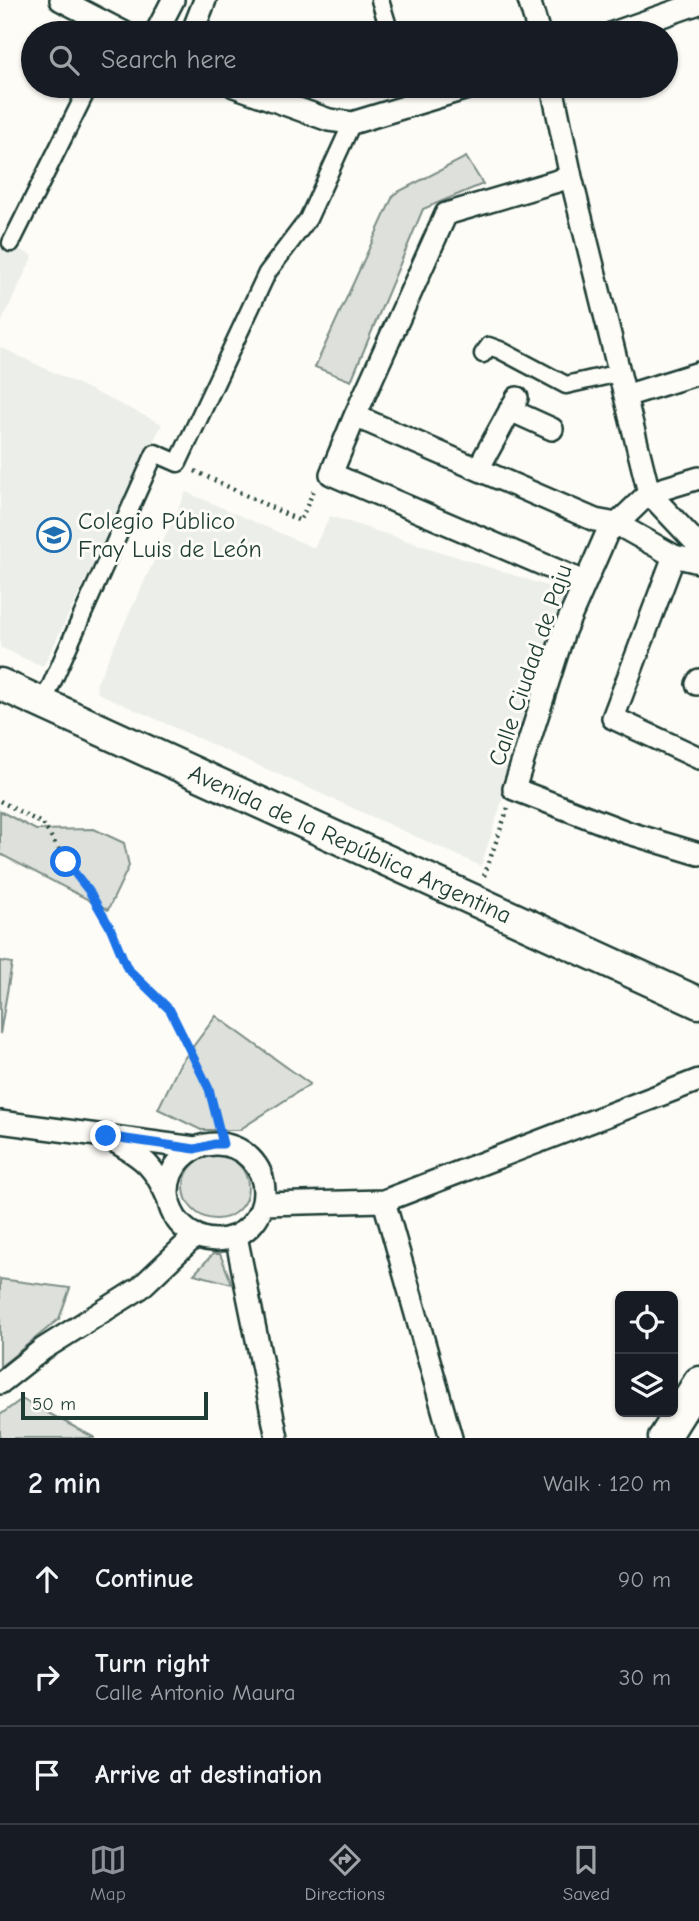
<!DOCTYPE html>
<meta charset="utf-8">
<style>
body{margin:0;font-family:"Comic Neue",sans-serif;background:#20242c;color:#f1f3f6}
.controls{position:absolute;right:21px;bottom:21px;display:grid;overflow:hidden;border-radius:10px;box-shadow:0 2px 5px #0004}
.controls button{width:63px;height:63px;display:grid;place-items:center;padding:0;border:0;border-bottom:2px solid #363941;background:#171b24;color:#f1f3f6;font:35px sans-serif}
.scale{position:absolute;left:21px;bottom:18px;width:187px;box-sizing:border-box;padding-left:7px;border:4px solid #1f3d34;border-top:0;font-size:19px;line-height:24px;white-space:nowrap;color:#1f3d34;-webkit-text-stroke:5px #fdfcf7;paint-order:stroke}
.stop{position:absolute;width:21px;height:21px;margin:-16px;border:5px solid #1a73e8;border-radius:50%;background:#fff}
.stop.end{background:#1a73e8;border-color:#fff;box-shadow:0 2px 7px #0008}
.list{margin:0;padding:0;list-style:none}
h2{display:flex;justify-content:space-between;align-items:center;height:91px;margin:0;padding:0 28px;font-size:30px}
h2 small{font-size:23px;font-weight:400;color:#9ea1a6}
.list li{display:grid;grid-template-columns:46px 1fr auto;gap:21px;align-items:center;box-sizing:border-box;height:98px;padding:0 28px;border-top:2px solid #363941}
.list b{display:block;font-size:26px;white-space:nowrap}
.list p{margin:0;font-size:23px;white-space:nowrap;color:#9ea1a6}
.list em{font-size:23px;font-style:normal;color:#9ea1a6}
.icon{flex:none;width:38px;height:38px;fill:none;stroke:currentColor;stroke-width:2;stroke-linecap:round;stroke-linejoin:round}
.map{position:relative;flex:none;width:699px;height:1438px;overflow:hidden}
.search{position:absolute;background:#171b24;box-shadow:0 2px 5px #0004;left:21px;right:21px;top:21px;height:77px;display:flex;align-items:center;gap:18px;box-sizing:border-box;padding:0 24px;border-radius:38px;color:#9ea1a6;font-size:26px}
.sheet{height:385px;background:#171b24}
nav{display:flex;justify-content:space-around;align-items:center;box-sizing:border-box;height:98px;border-top:2px solid #363941;background:#171b24;font-size:19px;color:#9ea1a6}
nav a{display:grid;justify-items:center;gap:4px}
nav .on{color:#8c9099}
.map>svg:first-child{display:block}
.built{fill:#eceee9}
.green{fill:#dde0db;stroke:#7e8e88;stroke-width:2}
.lines{fill:none;stroke-linecap:round;stroke-linejoin:round}
.pedestrian-casing{stroke:#1f3d34;stroke-width:21}
.minor-casing{stroke:#1f3d34;stroke-width:26}
.secondary-casing{stroke:#1f3d34;stroke-width:35}
.path{stroke:#1f3d34;stroke-width:4.5;stroke-dasharray:2 5;stroke-linecap:butt}
.pedestrian{stroke:#fdfcf7;stroke-width:16}
.minor{stroke:#fdfcf7;stroke-width:21}
.secondary{stroke:#fdfcf7;stroke-width:30}
.route{stroke:#1a73e8;stroke-width:9}
.labels{text-anchor:middle;dominant-baseline:central;stroke-width:6;stroke-linejoin:round;paint-order:stroke}
.poi-label{font-size:24px;fill:#1f3d34;stroke:#fdfcf7;text-anchor:start}
.street-label{font-size:24px;fill:#1f3d34;stroke:#fdfcf7}
</style>
<div class="map">
<svg width="699" height="1438" viewBox="0 0 699 1438">
<rect width="100%" height="100%" fill="#fdfcf7"/>
<filter id="ink" filterUnits="userSpaceOnUse"><feTurbulence type="fractalNoise" baseFrequency=".0143" numOctaves="2"/><feDisplacementMap in="SourceGraphic" scale="14" xChannelSelector="R" yChannelSelector="G"/><feConvolveMatrix kernelMatrix="1 2 1 2 8 2 1 2 1" color-interpolation-filters="sRGB"/></filter>
<g filter="url(#ink)">
<path class="built" d="M0 240 33 256 0 325Z
M0 347 162 424 43 667 0 647Z
M186 492 314 548 330 516 569 593 481 866 98 693 96 685Z"/>
<path class="green" d="M466 157 483 184 423 209 351 381 315 367 394 194Z
M0 811 36 830 94 829 124 843 129 866 108 910 0 854Z
M0 961 12 963 0 1034Z
M216 1016 310 1084 239 1130H201L158 1109 180 1064Z
M184 1187a32 32 0 1 1 64 0a32 32 0 1 1-64 0Z
M213 1254H220L232 1284 194 1274Z
M0 1279 70 1288 59 1319 0 1367Z
M22 1399 95 1438H0V1415Z"/>
<g class="lines">
<g class="pedestrian-casing">
<path id="pedestrian" d="M380 0 390 33
M407 86 413 105
M11 243 89 86
M483 354 489 346 500 350 566 385 619 373
M43 703 155 453 178 463 267 273 308 219 352 123"/>
</g>
<g class="minor-casing">
<path id="minor" d="M61 0 125 33
M529 0 539 33
M156 33 173 0
M192 33 205 0
M613 33 699 3
M234 86 329 120 352 123 474 86
M552 86 571 177 649 493 699 546
M571 177 446 214 355 416 331 474 584 582
M625 396 699 373
M510 410 552 429
M355 416 595 520 617 524
M478 469 517 398
M699 478 649 493 617 524 674 556 699 562
M617 524 607 533 564 631 514 789 629 833 699 854
M674 556 613 718 699 758
M697 684 699 680
M0 1122 195 1148
M114 1141C145 1159 154 1166 169 1200
M168 1192a48 48 0 1 1 96 0a48 48 0 1 1-96 0Z
M384 1201 451 1438
M263 1204 384 1201 699 1080
M236 1236 277 1438
M0 1383 43 1349 140 1288 196 1235"/>
</g>
<g class="secondary-casing">
<g id="secondary">
<path id="s1" d="M0 684C232 791 466 896 699 1003"/>
<path d="M664 1438 699 1382"/>
</g>
</g>
<path class="path" d="M195 471 300 521 315 488
M0 801 43 824 66 861 89 891 111 929 127 968 170 1010 209 1089 224 1144
M484 876 508 808"/>
<use href="#pedestrian" class="pedestrian"/>
<use href="#minor" class="minor"/>
<use href="#secondary" class="secondary"/>
</g>
</g>
<g class="lines" filter="url(#ink)">
<path class="route" d="M66 862 89 891 111 929 127 968 170 1010 209 1089 223 1144H214L195 1149 106 1136"/>
</g>
<defs>
<g id="school-ring" transform="scale(1.75)"><circle r="9.5" fill="#fdfcf7" stroke="#1f6fb2" stroke-width="1.5"/><path d="M0-5L7-2L0 1L-7-2ZM-4 1L0 2.5L4 1V4Q0 6-4 4Z" fill="#1f6fb2"/></g>
</defs>
<g fill-rule="evenodd">
<use href="#school-ring" x="54" y="535"/>
</g>
<g class="labels">
<g class="poi-label">
<text x="78" y="521">Colegio Público<tspan x="78" dy="28">Fray Luis de León</tspan></text>
</g>
<g class="street-label">
<text transform="translate(530 665) rotate(-71)">Calle Ciudad de Paju</text>
<text stroke="none"><textPath href="#s1" startOffset="385">Avenida de la República Argentina</textPath></text>
</g>
</g>
</svg>
<div class="controls">
<button><svg class="icon" aria-label="locate" viewBox="0 0 24 24"><circle cx="12" cy="12" r="6"/><path d="M12 2v4M12 18v4M2 12h4M18 12h4"/></svg></button>
<button><svg class="icon" aria-label="layers" viewBox="0 0 24 24"><path d="M12 4l9 5-9 5-9-5zM3 14l9 5 9-5"/></svg></button>
</div>
<div class="scale">50 m</div>
<div class="stop" style="left:66px;top:862px"></div>
<div class="stop end" style="left:106px;top:1136px"></div>
<div class="search"><svg class="icon" aria-label="search" viewBox="0 0 24 24"><circle cx="10" cy="10" r="6"/><path d="M15 15l6 6"/></svg>Search here</div>
</div>
<section class="sheet">
<h2>2 min<small>Walk · 120 m</small></h2>
<ul class="list">
<li><svg class="icon" aria-label="ahead" viewBox="0 0 24 24"><path d="M12 20V5M6 11l6-6 6 6"/></svg><div><b>Continue</b></div><em>90 m</em></li>
<li><svg class="icon" aria-label="right" viewBox="0 0 24 24"><path d="M7 20v-9h11M14 6l5 5-5 5"/></svg><div><b>Turn right</b><p>Calle Antonio Maura</p></div><em>30 m</em></li>
<li><svg class="icon" aria-label="arrive" viewBox="0 0 24 24"><path d="M6 21V4h12l-3 4 3 4H6"/></svg><div><b>Arrive at destination</b></div></li>
</ul>
</section>
<nav>
<a class="on"><svg class="icon" aria-label="map" viewBox="0 0 24 24"><path d="M3 6l6-2 6 2 6-2v14l-6 2-6-2-6 2zM9 4v14M15 6v14"/></svg>Map</a>
<a><svg class="icon" aria-label="directions" viewBox="0 0 24 24"><path d="M12 3l9 9-9 9-9-9zM9 14v-3h6M13 9l2 2-2 2"/></svg>Directions</a>
<a><svg class="icon" aria-label="saved" viewBox="0 0 24 24"><path d="M7 4h10v16l-5-4-5 4z"/></svg>Saved</a>
</nav>
